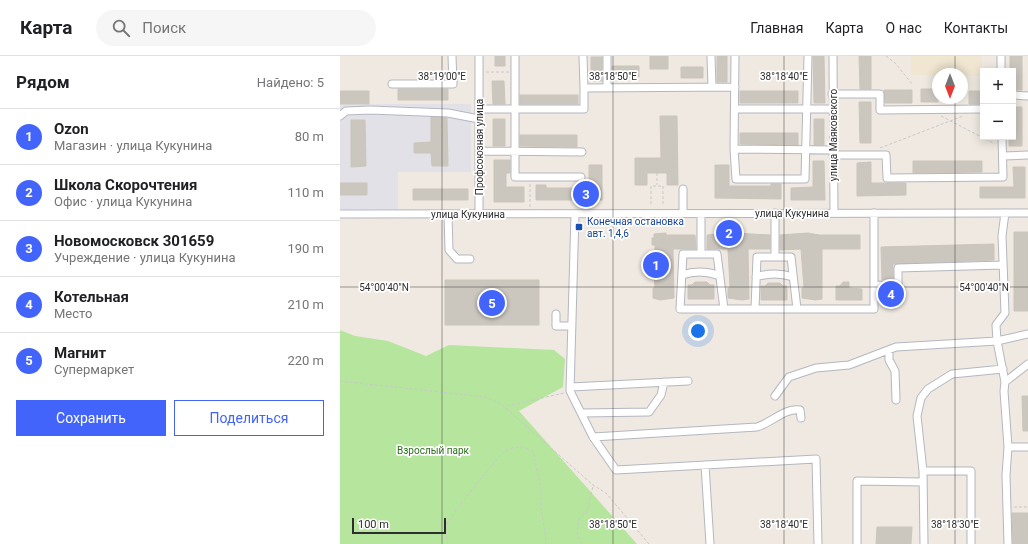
<!DOCTYPE html>
<html lang="ru">
<meta charset="utf-8">
<style>
body{margin:0;font-family:Roboto,sans-serif;background:#f6f6f6;color:#202124}
.controls{position:absolute;right:12px;top:12px;display:grid;overflow:hidden;border-radius:0px;box-shadow:0 2px 10px #0003}
.controls button{width:36px;height:36px;display:grid;place-items:center;padding:0;border:0;border-bottom:1px solid #e0e0e0;background:#fff;color:#202124;font:20px sans-serif}
.compass{position:absolute;left:592px;top:12px;width:36px;height:36px;border-radius:50%;background:#fff;box-shadow:0 2px 10px #0003;rotate:180deg}
.scale{position:absolute;left:12px;bottom:10px;width:94px;box-sizing:border-box;padding-left:4px;border:2px solid #2e2e2e;border-top:0;font-size:11px;line-height:14px;white-space:nowrap;color:#2e2e2e;-webkit-text-stroke:3px #fff;paint-order:stroke}
.you{position:absolute;left:358px;top:275px;width:14px;height:14px;margin:-10px;border:3px solid #fff;border-radius:50%;background:#1a73e8;box-shadow:0 0 0 6px #1a73e833}
.badge{display:grid;place-items:center;width:26px;height:26px;border-radius:50%;background:#4264fb;color:#fff;font-size:13px;font-weight:700}
.pin{position:absolute;translate:-50% -50%;border:2px solid #fff;box-shadow:0 1px 4px #0006}
.list{margin:0;padding:0;list-style:none}
h2{display:flex;justify-content:space-between;align-items:center;height:52px;margin:0;padding:0 16px;font-size:17px}
h2 small{font-size:13px;font-weight:400;color:#757577}
.list li{display:grid;grid-template-columns:26px 1fr auto;gap:12px;align-items:center;box-sizing:border-box;height:56px;padding:0 16px;border-top:1px solid #e0e0e0}
.list b{display:block;font-size:15px;white-space:nowrap}
.list p{margin:0;font-size:13px;white-space:nowrap;color:#757577}
.list em{font-size:13px;font-style:normal;color:#757577}
.actions{display:flex;gap:8px;padding:12px 16px}
.actions a{flex:1;padding:9px 0;border:1px solid #4264fb;border-radius:0px;text-align:center;font-size:14px;color:#4264fb}
.actions .main{background:#4264fb;color:#fff}
.icon{flex:none;width:22px;height:22px;fill:none;stroke:currentColor;stroke-width:2;stroke-linecap:round;stroke-linejoin:round}
.map{position:relative;flex:none;width:688px;height:488px;overflow:hidden}
header{display:flex;align-items:center;gap:24px;box-sizing:border-box;height:56px;padding:0 20px;background:#fff;border-bottom:1px solid #e0e0e0}
header strong{font-size:19px}
nav{display:flex;gap:22px;margin-inline-start:auto;font-size:14px}
.search{width:280px;height:36px;background:#f6f6f6;display:flex;align-items:center;gap:10px;box-sizing:border-box;padding:0 14px;border-radius:22px;color:#757577;font-size:15px}
main{display:flex}
aside{flex:1;background:#fff}
.map>svg:first-child{display:block}
.industrial{fill:#e3e1e8}
.education{fill:#f0e6d1}
.green{fill:#b6e59e}
.building{fill:#cbc7bf;stroke:#cbc5ba}
.lines{fill:none;stroke-linecap:round;stroke-linejoin:round}
.minor-casing{stroke:#b4b7c1;stroke-width:9}
.path{stroke:#c9c9c9;stroke-width:1;stroke-dasharray:3 2;stroke-linecap:butt}
.minor{stroke:#fff;stroke-width:7}
.ticks{fill:none;stroke:#2e2e2e;stroke-width:1;stroke-opacity:0.45}
.transit-dot{fill:#1a4fb4;stroke:#fff;stroke-width:1.5}
.labels{text-anchor:middle;dominant-baseline:central;stroke-width:3.5;stroke-linejoin:round;paint-order:stroke}
.street-label{font-size:10px;fill:#2e2e2e;stroke:#fff}
.transit-label{font-size:10px;fill:#164399;stroke:#fff;text-anchor:start}
.park-label{font-size:10px;fill:#2c6e1b;stroke:#fff}
.ticks-label{font-size:10px;text-anchor:middle;fill:#2e2e2e;stroke:#fff;stroke-width:3.5;stroke-linejoin:round;paint-order:stroke}
</style>
<header>
<strong>Карта</strong>
<div class="search"><svg class="icon" aria-label="search" viewBox="0 0 24 24"><circle cx="10" cy="10" r="6"/><path d="M15 15l6 6"/></svg>Поиск</div>
<nav><a>Главная</a><a>Карта</a><a>О нас</a><a>Контакты</a></nav>
</header>
<main>
<aside>
<h2>Рядом<small>Найдено: 5</small></h2>
<ul class="list">
<li><span class="badge">1</span><div><b>Ozon</b><p>Магазин · улица Кукунина</p></div><em>80 m</em></li>
<li><span class="badge">2</span><div><b>Школа Скорочтения</b><p>Офис · улица Кукунина</p></div><em>110 m</em></li>
<li><span class="badge">3</span><div><b>Новомосковск 301659</b><p>Учреждение · улица Кукунина</p></div><em>190 m</em></li>
<li><span class="badge">4</span><div><b>Котельная</b><p>Место</p></div><em>210 m</em></li>
<li><span class="badge">5</span><div><b>Магнит</b><p>Супермаркет</p></div><em>220 m</em></li>
</ul>
<div class="actions"><a class="main">Сохранить</a><a>Поделиться</a></div>
</aside>
<div class="map">
<svg width="688" height="488" viewBox="0 0 688 488">
<rect width="100%" height="100%" fill="#efe9e1"/>
<path class="industrial" d="M0 35 29 48H131V116H58V153H0Z"/>
<path class="education" d="M571 0H642V20L571 19Z"/>
<path class="green" d="M0 274 15 280 48 285 86 300 109 289 214 294 225 303 223 331 179 355 297 488H0Z"/>
<path class="building" d="M155 0H165V10H155Z
M310 0H328V13H310Z
M377 0H387V26H377Z
M473 0H484L485 47H474Z
M519 0H531V33H520Z
M670 0H682V34H673V15H670Z
M251 1H262V25H251Z
M272 10H299V21H272Z
M341 11H363V22H341Z
M152 25H164L165 48H153Z
M58 33H108V44H58Z
M581 33H598V46H581Z
M572 34V47H545L544 34Z
M0 35H29V48H0Z
M400 35H458V47H400Z
M629 35H643V48H629Z
M180 39H238V48H180Z
M519 46H531V87H520Z
M673 51H682V90H669V81H673Z
M320 60H337L338 129H327V117H307V129H295V102H321Z
M91 61 107 62 108 110H92L91 97H74V87L91 86Z
M153 63H165V90H153Z
M474 63H484V89H474Z
M11 64H25L26 110 11 111Z
M400 77H458V89L400 88Z
M180 79H237V91L180 90Z
M154 104H170V117H166V131H184V146H154Z
M473 105H484L485 144H451V132L473 131Z
M573 105H642V116L573 117Z
M531 106V127H566V139L517 140V107Z
M249 109H262V144H196V129H206V132H249Z
M375 109H389V130H431V128H441V143L375 142Z
M673 111H685V142H640V131H674Z
M0 127H27V139H0Z
M73 133H128V144H73Z
M674 176H688V255H674Z
M326 177V179H355L356 193H333L334 242 320 244 313 242V232H315L313 201H315V189H312V182H314V178Z
M394 177 430 179V193H408L409 243 402 244 388 242V232H390L388 193H367V179Z
M468 177 479 179H520V193H482V243L476 244 462 242V232H464L461 193 440 194V179Z
M654 188V204L553 208V224H542L541 191Z
M105 224H199V269H105Z
M355 226H367L370 229H374V243H348V229H352Z
M503 226H509V232L522 233V244H496V230H500Z
M428 227H440L443 230H447V244H421V230H425Z
M544 234 558 235 557 243 544 242Z
M682 340H688V375H683Z
M672 457H688V488H673Z
M537 471H572L571 488H536Z"/>
<g class="lines">
<g class="minor-casing">
<path id="minor" d="M175 0V121H241
M243 0 244 32
M371 0 372 31
M395 0 394 93 396 123H465L468 0
M493 0 494 157
M661 0V15
M52 28H113L112 0
M267 32V0
M492 38H540V54L643 53
M673 39 688 40
M139 53H244V32L395 31
M395 53H493
M0 60 6 55 30 54 108 57 139 63
M394 93 493 94
M139 95 242 96
M493 99H546L547 122 663 121 662 81
M663 100 688 99
M665 157 662 180 665 257 656 269 657 285 688 278
M0 158 688 157
M108 158 109 194 117 203H130
M139 158V0
M235 158 230 335 253 381 276 414 476 403 478 488
M343 158V133
M361 158V198
M435 201V157
M342 219C354 215 367 215 380 220
M416 221C428 217 441 217 453 221
M534 229 558 230V212L663 209
M384 253 377 198H343L340 253H534V157
M415 253 417 201H451L457 253
M216 258V270H232
M549 294V304L555 315 556 344
M665 326 664 335 668 391H688
M231 331 348 325
M435 340 449 321 476 312 509 309 556 291 657 285 665 326 688 308
M242 357 309 356 321 339 324 326
M253 381 417 371C431 367 446 351 460 354L461 362
M668 391 666 419 668 488
M365 409 370 488
M583 415H631V488
M517 488V425L583 426
M584 488 583 415 577 360 581 342 588 333 612 318 663 313"/>
</g>
<path class="path" d="M546 0 555 7 573 29
M146 16H169
M601 60 655 88
M540 92 623 60
M317 117V129
M190 128V151
M311 148V130H323V148
M0 325 145 341 161 348 253 429 266 437 309 488
M167 350 224 337
M674 451H688
M108 488C107 483 105 475 106 470 108 463 160 398 165 395 175 390 184 389 193 396L201 433V451L206 484 205 488
M242 488 237 478 239 462 247 456 253 430"/>
<use href="#minor" class="minor"/>
</g>
<path class="ticks" d="M102 0V488M273 0V488M444 0V488M615 0V18M615 42V488M0 231H688"/>
<rect class="transit-dot" x="235" y="167" width="8" height="8" rx="2"/>
<g class="labels">
<g class="street-label">
<text transform="translate(493 79) rotate(-90)">улица Маяковского</text>
<text transform="translate(139 91) rotate(-90)">Профсоюзная улица</text>
<text x="452" y="157">улица Кукунина</text>
<text x="128" y="158">улица Кукунина</text>
</g>
<g class="transit-label">
<text x="247" y="165">Конечная остановка<tspan x="247" dy="12">авт. 1,4,6</tspan></text>
</g>
<g class="park-label">
<text x="93" y="394">Взрослый парк</text>
</g>
</g>
<g class="ticks-label">
<text x="102" y="24">38°19'00"E</text>
<text x="273" y="24">38°18'50"E</text>
<text x="444" y="24">38°18'40"E</text>
<text x="644" y="235">54°00'40"N</text>
<text x="44" y="235">54°00'40"N</text>
<text x="273" y="472">38°18'50"E</text>
<text x="444" y="472">38°18'40"E</text>
<text x="615" y="472">38°18'30"E</text>
</g>
</svg>
<div class="controls">
<button>+</button>
<button>−</button>
</div>
<svg class="compass" viewBox="-18 -18 36 36"><path d="M0-13l5 13h-10z" fill="#e53935"/><path d="M0 13l5-13h-10z" fill="#757577"/></svg>
<div class="scale">100 m</div>
<div class="you"></div>
<div class="pin badge" style="left:316px;top:209px">1</div>
<div class="pin badge" style="left:389px;top:177px">2</div>
<div class="pin badge" style="left:246px;top:138px">3</div>
<div class="pin badge" style="left:551px;top:238px">4</div>
<div class="pin badge" style="left:152px;top:247px">5</div>
</div>
</main>
